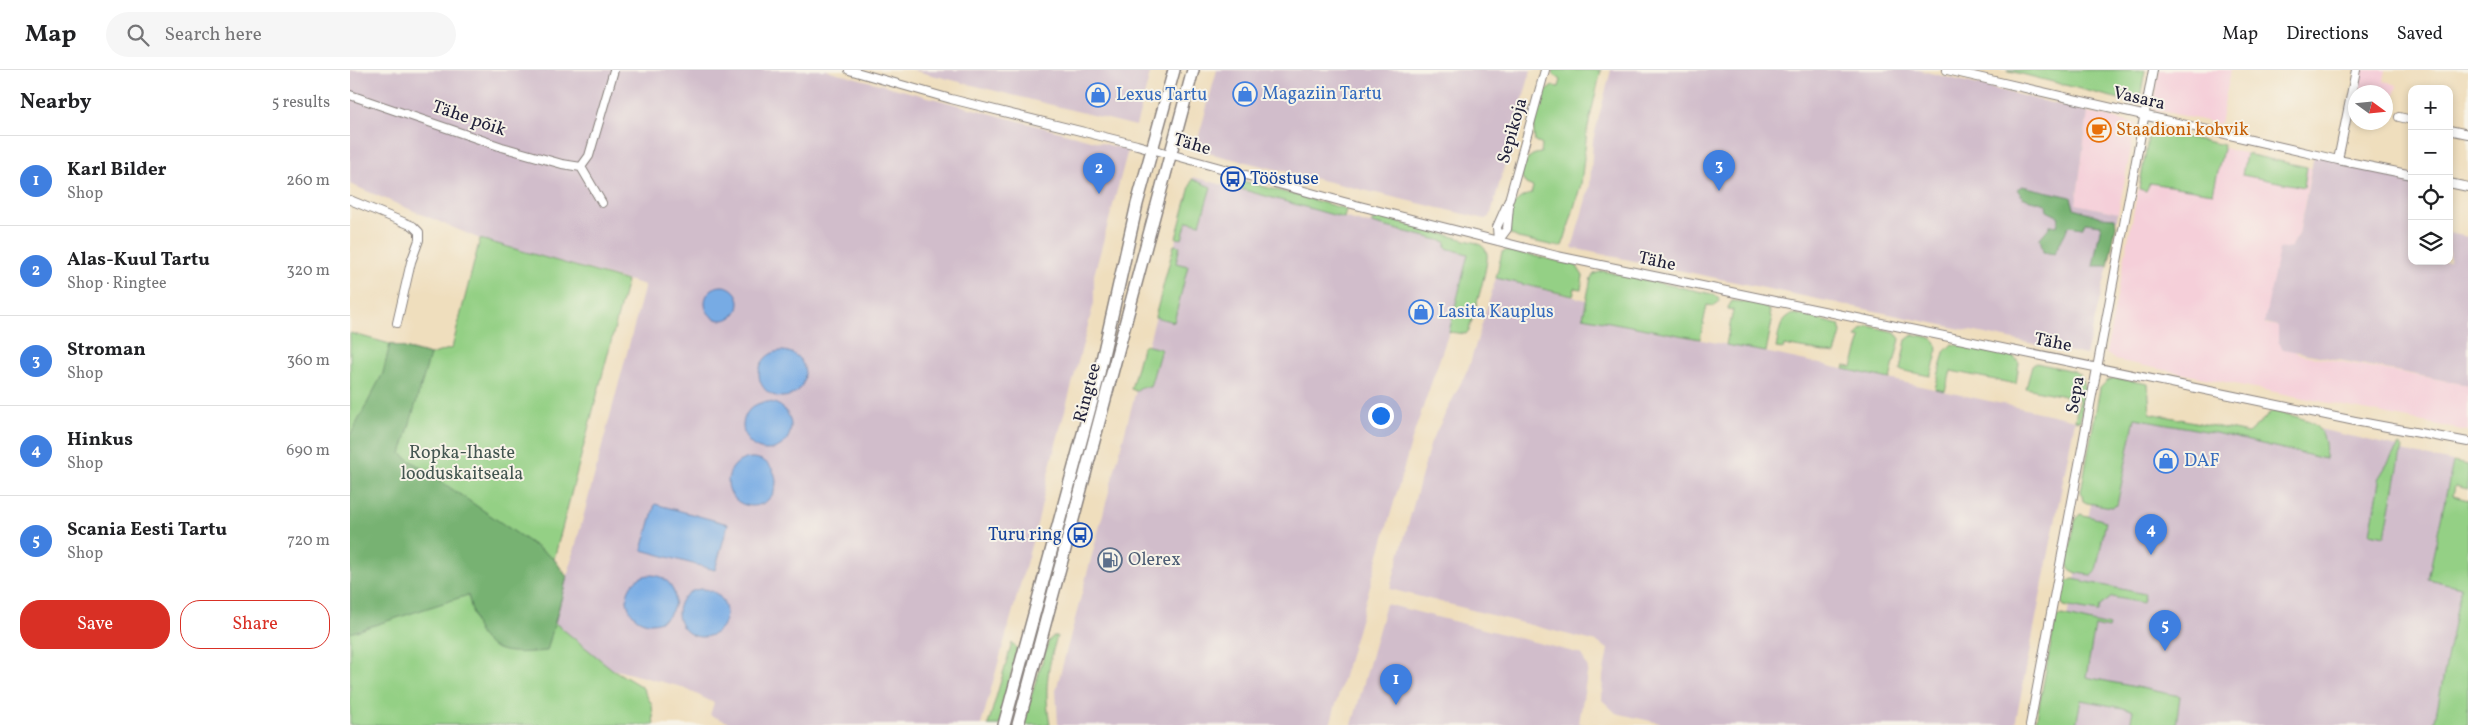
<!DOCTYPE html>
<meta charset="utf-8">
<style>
body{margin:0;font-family:Vollkorn,serif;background:#f6f6f6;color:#202124}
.controls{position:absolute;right:15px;top:15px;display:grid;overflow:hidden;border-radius:10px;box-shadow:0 2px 8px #0003}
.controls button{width:45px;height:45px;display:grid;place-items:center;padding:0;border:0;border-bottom:1px solid #e0e0e0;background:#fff;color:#202124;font:25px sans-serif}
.compass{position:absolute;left:1998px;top:15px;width:45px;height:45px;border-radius:50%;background:#fff;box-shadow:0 2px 8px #0003;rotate:105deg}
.you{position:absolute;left:1030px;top:345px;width:18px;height:18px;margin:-12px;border:4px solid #fff;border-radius:50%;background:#1a73e8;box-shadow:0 0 0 8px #1a73e833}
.badge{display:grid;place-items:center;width:32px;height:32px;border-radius:50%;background:#d93025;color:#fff;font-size:16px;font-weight:700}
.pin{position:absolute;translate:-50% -41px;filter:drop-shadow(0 1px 2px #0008)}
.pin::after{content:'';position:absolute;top:26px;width:18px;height:15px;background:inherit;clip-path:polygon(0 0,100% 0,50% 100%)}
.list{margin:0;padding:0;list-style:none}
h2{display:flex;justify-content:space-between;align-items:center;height:65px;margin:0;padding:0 20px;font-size:21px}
h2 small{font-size:16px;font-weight:400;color:#757577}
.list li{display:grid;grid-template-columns:32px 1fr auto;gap:15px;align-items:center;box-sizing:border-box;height:90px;padding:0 20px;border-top:1px solid #e0e0e0}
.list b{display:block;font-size:19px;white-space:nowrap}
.list p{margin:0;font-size:16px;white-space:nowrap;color:#757577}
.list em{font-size:16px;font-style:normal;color:#757577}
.actions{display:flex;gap:10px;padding:15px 20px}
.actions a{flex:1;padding:11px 0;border:1px solid #d93025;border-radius:20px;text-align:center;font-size:18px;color:#d93025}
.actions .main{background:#d93025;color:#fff}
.icon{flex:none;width:28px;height:28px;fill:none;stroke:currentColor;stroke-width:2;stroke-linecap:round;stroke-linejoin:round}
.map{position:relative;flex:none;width:2118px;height:655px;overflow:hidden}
header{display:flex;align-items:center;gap:30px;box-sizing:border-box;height:70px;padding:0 25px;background:#fff;border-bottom:1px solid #e0e0e0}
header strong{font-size:24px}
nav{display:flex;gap:28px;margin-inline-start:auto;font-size:18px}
.search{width:350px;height:45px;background:#f6f6f6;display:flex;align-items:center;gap:12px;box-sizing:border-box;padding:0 18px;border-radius:28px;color:#757577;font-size:19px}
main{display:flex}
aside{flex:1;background:#fff}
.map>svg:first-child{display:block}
.built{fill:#f5cfd9}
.industrial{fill:#d1bdcb}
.green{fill:#94d085;stroke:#5b7960}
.forest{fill:#77b272;stroke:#4c6a56}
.water{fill:#77abe4;stroke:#4c6690}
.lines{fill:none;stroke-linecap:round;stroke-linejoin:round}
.minor-casing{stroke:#88807c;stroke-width:10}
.secondary-casing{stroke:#88807c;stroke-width:14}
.minor{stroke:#fff;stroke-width:8}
.secondary{stroke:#fff;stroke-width:11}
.labels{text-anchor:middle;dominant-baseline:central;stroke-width:4;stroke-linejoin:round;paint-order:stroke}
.shop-label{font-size:18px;fill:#366cbe;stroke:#f7f3e8;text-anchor:start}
.street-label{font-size:18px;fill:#22223b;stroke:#f7f3e8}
.food-label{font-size:18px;fill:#c56008;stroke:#f7f3e8;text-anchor:start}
.transit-label{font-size:18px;fill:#164399;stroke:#f7f3e8;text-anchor:start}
.park-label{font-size:18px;fill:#445651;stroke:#f7f3e8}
.service-label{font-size:18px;fill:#4e5e75;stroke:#f7f3e8;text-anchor:start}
</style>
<header>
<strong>Map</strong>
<div class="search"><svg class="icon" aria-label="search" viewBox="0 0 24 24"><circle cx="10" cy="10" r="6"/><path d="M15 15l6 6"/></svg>Search here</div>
<nav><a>Map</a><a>Directions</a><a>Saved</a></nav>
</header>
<main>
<aside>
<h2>Nearby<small>5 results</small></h2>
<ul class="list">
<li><span class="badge" style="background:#3f7fe0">1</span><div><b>Karl Bilder</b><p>Shop</p></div><em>260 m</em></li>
<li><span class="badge" style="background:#3f7fe0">2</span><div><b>Alas-Kuul Tartu</b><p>Shop · Ringtee</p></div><em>320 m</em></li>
<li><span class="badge" style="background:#3f7fe0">3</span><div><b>Stroman</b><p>Shop</p></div><em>360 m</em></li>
<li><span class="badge" style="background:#3f7fe0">4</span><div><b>Hinkus</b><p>Shop</p></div><em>690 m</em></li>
<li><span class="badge" style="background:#3f7fe0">5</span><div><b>Scania Eesti Tartu</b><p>Shop</p></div><em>720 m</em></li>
</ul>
<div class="actions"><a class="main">Save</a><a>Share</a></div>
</aside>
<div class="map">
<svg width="2118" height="655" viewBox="0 0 2118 655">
<rect width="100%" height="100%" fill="#f7f3e8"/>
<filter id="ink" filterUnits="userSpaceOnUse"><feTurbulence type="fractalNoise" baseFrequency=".02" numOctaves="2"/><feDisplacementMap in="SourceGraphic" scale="10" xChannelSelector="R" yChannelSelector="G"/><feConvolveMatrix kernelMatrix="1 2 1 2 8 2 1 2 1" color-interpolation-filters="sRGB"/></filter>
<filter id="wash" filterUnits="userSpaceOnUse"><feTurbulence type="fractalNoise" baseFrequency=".0096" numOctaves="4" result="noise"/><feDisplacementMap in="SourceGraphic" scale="20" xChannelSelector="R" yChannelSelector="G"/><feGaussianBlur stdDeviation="1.12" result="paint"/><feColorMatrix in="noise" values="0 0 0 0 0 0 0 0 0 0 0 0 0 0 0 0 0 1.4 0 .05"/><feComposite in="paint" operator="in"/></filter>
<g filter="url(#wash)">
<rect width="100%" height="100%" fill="#efdebd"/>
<path class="built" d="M1809 0H1881L1870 54 1802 39Z
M2012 0H2036L2034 11 2047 15 2044 26 2008 18Z
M1738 42 1786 54 1768 143 1726 134Z
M1802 60 1874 75V78L1881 80 1961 98 1949 164 1941 177 1915 254 1928 256V271L1949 284 2118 315V361L1765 290 1756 283 1799 64Z"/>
<path class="industrial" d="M0 0H476L778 80 744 205V233L700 396 689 447 631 655H385L360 645 364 633 332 617 262 599 205 553 295 215 130 169 0 114Z
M562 0H801L786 56Z
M867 0H1181L1140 147 1135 149 845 80Z
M1261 0H1568L1738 42 1726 134 1768 143 1758 196 1736 285 1222 178 1240 115 1243 70Z
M1964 85 2062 105V191H2099V163L2118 167V315L1933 279 1928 271V256L1914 253 1929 179 1941 177 1949 164Z
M843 107 1019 154 1021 153 1096 172V178L1118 184 1099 262 1063 366 980 655H708L706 620Z
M1146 208 1236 230 1233 247 1424 284 1725 350 1665 655H1318L1266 643 1252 630 1253 606 1258 579 1247 572 1040 519 1081 372 1119 297Z
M1785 348 1861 362 1974 368 1969 359 2048 377 2051 381 2103 392 2078 509 2111 517 2084 655H1694L1741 434 1762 437 1767 435Z
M1036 534 1231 584 1238 598 1229 653 1235 655H1002Z"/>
<path class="green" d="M1202 0H1251L1237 61 1231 114 1215 168 1212 176H1205L1168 168 1160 164C1160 145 1159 129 1181 124L1183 117 1176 114 1171 106C1174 93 1177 84 1191 83L1192 75 1185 71C1181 56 1188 23 1203 16L1209 17 1211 10 1203 4Z
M1656 0H1795L1789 34Z
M1802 60 1874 75 1863 123 1800 113 1796 121 1789 119 1799 64Z
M1896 84 1957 97 1954 117 1892 105Z
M842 109 861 117 850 154 837 151 832 169 826 168Z
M889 110 996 139 994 148 887 118Z
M1026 146 1127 173C1131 175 1136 178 1137 184 1139 195 1123 246 1119 260L1116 264 1099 262 1118 184 1096 178V172L1021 153Z
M130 169 277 211 204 489 217 507 205 553 262 599 292 617 302 635 304 655H0V263L80 285 102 278Z
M824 175 830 176 826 193 838 196 824 252 805 247Z
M1156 180 1226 195 1233 206 1231 219 1225 218 1223 226 1146 208 1152 182Z
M1253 201 1362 224 1369 228V232L1363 236 1357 235 1350 269 1233 247 1241 208 1244 204Z
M1382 231 1408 233 1419 240 1422 251 1416 282 1376 275 1383 240 1377 239Z
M1446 244 1489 255 1491 263 1485 284 1434 275 1433 279 1426 278C1429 265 1429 245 1446 244Z
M1519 256 1545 262 1550 269 1540 309 1494 299 1495 296 1502 297 1511 268 1506 267 1512 259Z
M1564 264C1569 266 1580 266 1584 270 1591 277 1583 299 1580 306L1550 300 1556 270Z
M1602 274 1664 287 1669 293 1666 314 1601 301 1595 321 1585 319 1594 282Z
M795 275 811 279 800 317H791L786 321 781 319 792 278Z
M1686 293 1724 301 1731 306 1735 321 1730 351 1725 350 1729 329 1676 318 1682 296Z
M1764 308 1798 314 1800 343 1898 363 1923 341C1953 348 1980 351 1975 389L1861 362 1785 348 1767 435 1762 437 1737 433 1733 431 1731 421 1750 318 1757 311Z
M2049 375 2052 377 2035 466 2020 463 2030 412 2028 409Z
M2103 392 2118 395V419L2105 416 2103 426 2118 430V655H2084L2111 517 2078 509Z
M1730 444 1756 451 1746 501 1742 505C1733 504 1720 504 1717 494L1725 451Z
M1723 509 1795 524 1793 533 1762 527 1750 536 1748 542 1714 536 1710 530 1714 513Z
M1712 545 1759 556 1758 559 1745 556 1736 607 1830 626 1826 655H1780L1783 640 1731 630 1726 655 1688 654 1686 652 1706 547Z
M704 566H707C697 600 694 620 700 655H672L699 570Z
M662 573 667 578 666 582 650 655H638Z"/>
<path class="forest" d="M1672 116 1721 127 1724 138 1751 147 1765 148 1766 156 1758 196H1743L1751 155 1735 153 1732 158 1719 156 1704 184 1693 182 1690 168 1701 155 1707 156 1709 147 1697 141 1696 134 1673 128 1667 119Z
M40 274 80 285 51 384 204 489 217 507 197 581C169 583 139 588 126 556 123 546 121 535 118 525L0 563V366L33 303Z"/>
<path class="water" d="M355 233a17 17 0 1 1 34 0a17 17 0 1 1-34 0Z
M409 304a23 23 0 1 1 46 0a23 23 0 1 1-46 0Z
M393 356a24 24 0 1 1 48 0a24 24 0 1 1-48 0Z
M378 412a24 24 0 1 1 48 0a24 24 0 1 1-48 0Z
M305 434 378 454 365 500 292 480Z
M277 529a24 24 0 1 1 48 0a24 24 0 1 1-48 0Z
M328 543a24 24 0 1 1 48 0a24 24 0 1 1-48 0Z"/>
</g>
<g filter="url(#ink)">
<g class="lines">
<g class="minor-casing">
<path id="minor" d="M499 0 601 29 787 75 994 132 1207 186 2005 351 2118 372
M1597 0 1988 90 2062 105
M0 25 152 77 212 94 231 97 239 86 264 0
M2049 47 2062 50
M2099 60 2118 64
M1988 90 2006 0
M231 97 252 133
M2099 113 2118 117
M0 130 63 156 69 162V170L61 192 47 253
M1148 171 1147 157 1159 130 1195 0
M1148 171 1157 159 1159 137
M1680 655 1803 0"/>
</g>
<g class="secondary-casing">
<path id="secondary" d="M654 655 747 312 787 134 824 0
M668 655 843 0"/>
</g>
<use href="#minor" class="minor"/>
<use href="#secondary" class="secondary"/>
</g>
</g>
<defs>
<g id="shop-ring" transform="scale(1.25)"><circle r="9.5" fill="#f7f3e8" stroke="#3f7fe0" stroke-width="1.5"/><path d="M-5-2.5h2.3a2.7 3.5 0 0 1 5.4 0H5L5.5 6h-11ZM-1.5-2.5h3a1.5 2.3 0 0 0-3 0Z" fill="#3f7fe0"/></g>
<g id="cafe-ring" transform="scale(1.25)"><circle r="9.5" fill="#f7f3e8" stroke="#e8710a" stroke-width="1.5"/><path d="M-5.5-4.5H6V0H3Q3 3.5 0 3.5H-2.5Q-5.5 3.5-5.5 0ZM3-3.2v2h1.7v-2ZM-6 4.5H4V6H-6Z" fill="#e8710a"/></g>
<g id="bus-ring" transform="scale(1.25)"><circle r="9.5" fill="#f7f3e8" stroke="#1a4fb4" stroke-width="1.5"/><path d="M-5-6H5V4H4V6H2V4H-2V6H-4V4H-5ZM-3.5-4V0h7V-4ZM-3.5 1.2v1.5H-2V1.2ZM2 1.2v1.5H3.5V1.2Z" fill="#1a4fb4"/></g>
<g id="fuel-ring" transform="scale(1.25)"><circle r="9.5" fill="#f7f3e8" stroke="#5c6f8a" stroke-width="1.5"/><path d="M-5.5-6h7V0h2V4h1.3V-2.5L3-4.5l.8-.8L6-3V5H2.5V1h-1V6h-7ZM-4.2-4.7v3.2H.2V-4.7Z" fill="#5c6f8a"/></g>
</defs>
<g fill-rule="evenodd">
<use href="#shop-ring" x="895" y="24"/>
<use href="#shop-ring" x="748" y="25"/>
<use href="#cafe-ring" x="1749" y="60"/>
<use href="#bus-ring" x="883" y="109"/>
<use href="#shop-ring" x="1071" y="242"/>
<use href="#shop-ring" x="1816" y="391"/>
<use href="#bus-ring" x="730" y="465"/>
<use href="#fuel-ring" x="760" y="490"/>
</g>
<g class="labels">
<g class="shop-label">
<text x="912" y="24">Magaziin Tartu</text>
<text x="766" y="25">Lexus Tartu</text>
<text x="1088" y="242">Lasita Kauplus</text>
<text x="1834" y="391">DAF</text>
</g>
<g class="street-label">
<text transform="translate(1789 29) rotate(13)">Vasara</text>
<text transform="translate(119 49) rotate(19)">Tähe põik</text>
<text transform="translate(1163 61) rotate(-74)">Sepikoja</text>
<text transform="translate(842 75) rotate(16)">Tähe</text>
<text transform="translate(1307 192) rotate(12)">Tähe</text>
<text transform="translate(1703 273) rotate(11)">Tähe</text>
<text transform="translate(738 323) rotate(-75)">Ringtee</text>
<text transform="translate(1726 325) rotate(-80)">Sepa</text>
</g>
<g class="food-label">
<text x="1766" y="60">Staadioni kohvik</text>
</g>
<g class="transit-label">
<text x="900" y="109">Tööstuse</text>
<text x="712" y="465" text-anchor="end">Turu ring</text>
</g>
<g class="park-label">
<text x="112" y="383">Ropka-Ihaste<tspan x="112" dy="21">looduskaitseala</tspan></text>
</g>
<g class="service-label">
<text x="778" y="490">Olerex</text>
</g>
</g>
</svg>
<div class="controls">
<button>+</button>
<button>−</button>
<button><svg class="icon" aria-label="locate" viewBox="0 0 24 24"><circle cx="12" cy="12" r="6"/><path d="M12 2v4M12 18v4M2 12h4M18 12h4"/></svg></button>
<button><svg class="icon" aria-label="layers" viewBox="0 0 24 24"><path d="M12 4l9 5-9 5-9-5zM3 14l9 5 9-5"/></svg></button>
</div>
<svg class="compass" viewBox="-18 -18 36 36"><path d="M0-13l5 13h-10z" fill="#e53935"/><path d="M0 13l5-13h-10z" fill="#757577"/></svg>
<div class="you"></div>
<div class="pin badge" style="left:1046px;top:635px;background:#3f7fe0">1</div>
<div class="pin badge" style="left:749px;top:124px;background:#3f7fe0">2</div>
<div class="pin badge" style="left:1369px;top:121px;background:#3f7fe0">3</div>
<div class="pin badge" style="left:1801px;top:485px;background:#3f7fe0">4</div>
<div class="pin badge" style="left:1815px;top:581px;background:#3f7fe0">5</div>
</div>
</main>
